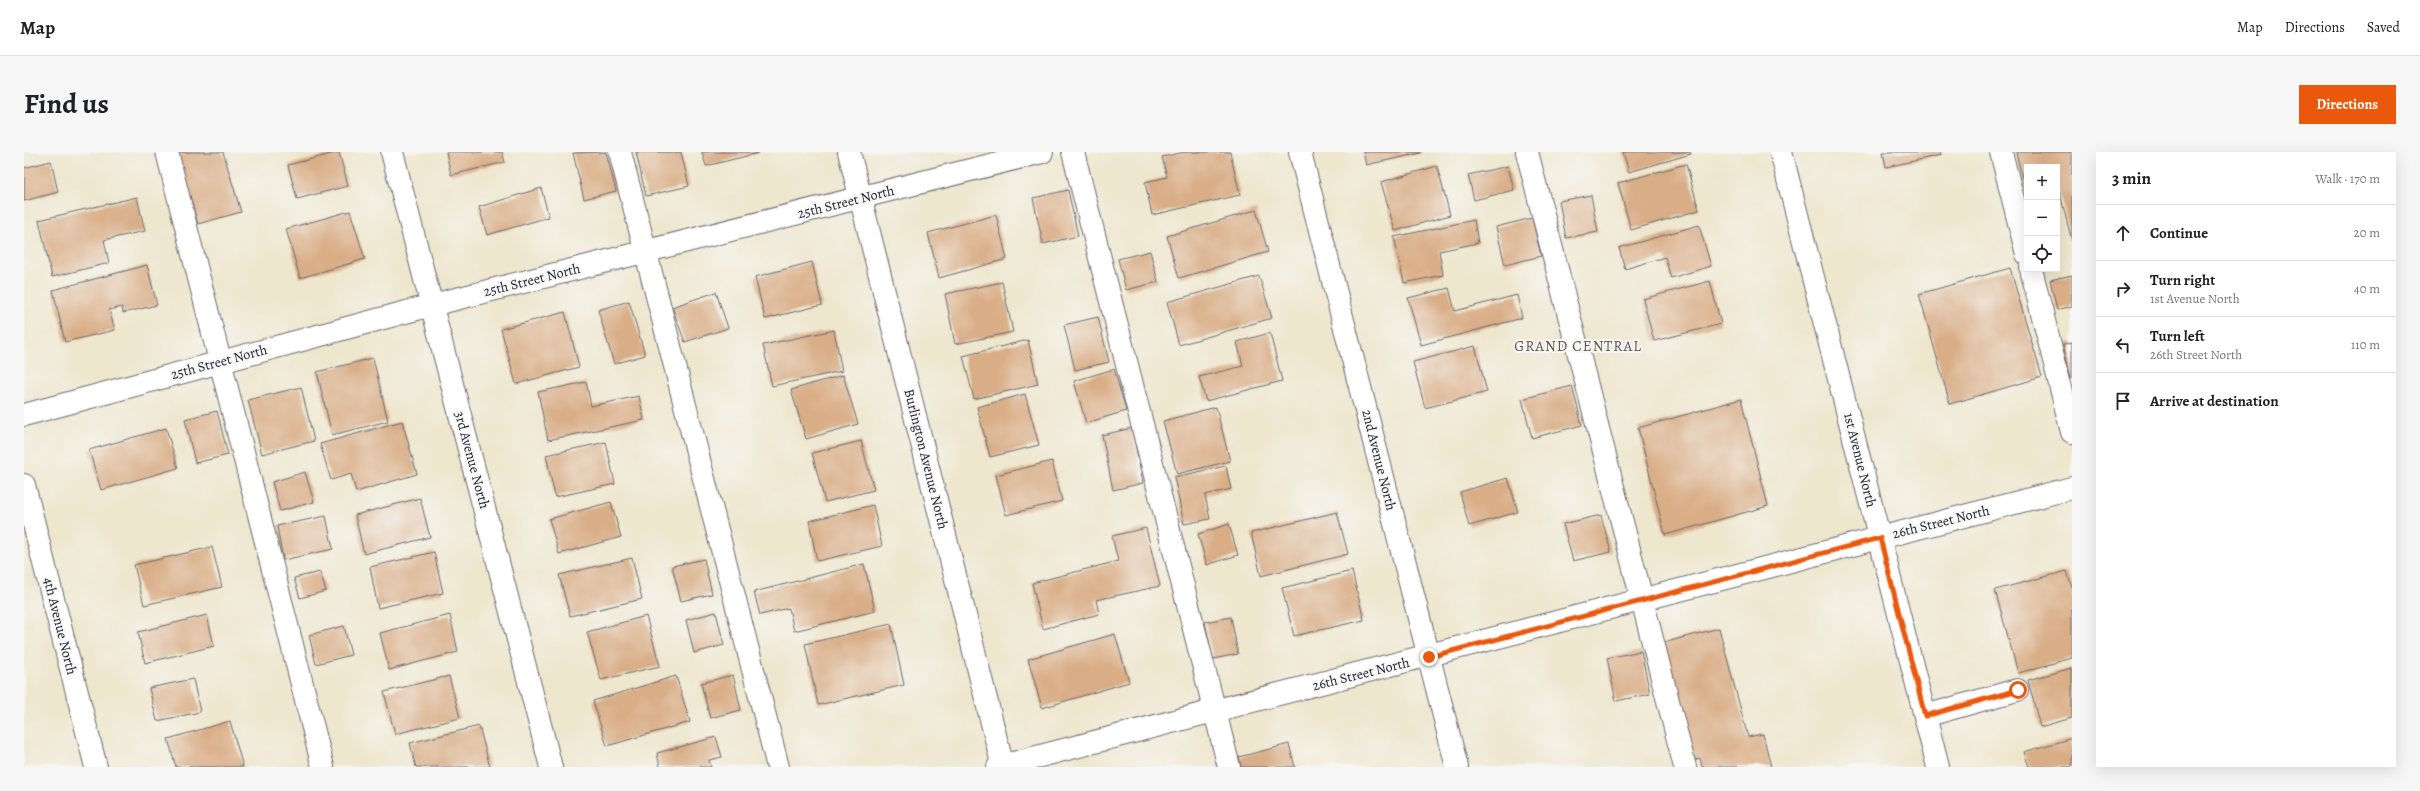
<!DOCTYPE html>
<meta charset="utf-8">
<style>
body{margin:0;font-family:Alegreya,serif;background:#f6f6f6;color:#202124}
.controls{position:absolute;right:12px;top:12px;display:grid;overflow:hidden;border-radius:0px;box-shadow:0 4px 16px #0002}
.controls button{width:36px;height:36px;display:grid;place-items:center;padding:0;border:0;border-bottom:1px solid #e0e0e0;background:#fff;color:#202124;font:20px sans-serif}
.stop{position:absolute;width:12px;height:12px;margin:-9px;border:3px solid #ea580c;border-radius:50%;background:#fff}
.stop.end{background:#ea580c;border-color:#fff;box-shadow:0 1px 4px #0008}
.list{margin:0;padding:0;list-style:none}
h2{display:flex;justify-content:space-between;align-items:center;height:52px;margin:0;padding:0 16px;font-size:17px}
h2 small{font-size:13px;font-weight:400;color:#757577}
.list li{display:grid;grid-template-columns:26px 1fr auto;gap:12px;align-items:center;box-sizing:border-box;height:56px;padding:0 16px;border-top:1px solid #e0e0e0}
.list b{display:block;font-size:15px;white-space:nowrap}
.list p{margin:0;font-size:13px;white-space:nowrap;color:#757577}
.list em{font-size:13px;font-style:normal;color:#757577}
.icon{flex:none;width:22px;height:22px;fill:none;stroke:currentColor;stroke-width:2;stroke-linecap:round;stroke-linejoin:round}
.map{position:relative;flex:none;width:2048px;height:615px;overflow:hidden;border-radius:0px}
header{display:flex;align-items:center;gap:24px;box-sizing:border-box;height:56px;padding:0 20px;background:#fff;border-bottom:1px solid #e0e0e0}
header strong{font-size:19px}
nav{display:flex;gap:22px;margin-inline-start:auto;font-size:14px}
.intro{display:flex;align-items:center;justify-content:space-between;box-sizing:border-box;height:96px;padding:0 24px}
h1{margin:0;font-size:28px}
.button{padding:10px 18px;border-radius:0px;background:#ea580c;color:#fff;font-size:14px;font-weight:700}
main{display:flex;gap:24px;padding:0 24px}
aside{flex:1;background:#fff;border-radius:0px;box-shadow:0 4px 16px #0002}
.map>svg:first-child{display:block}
.building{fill:#d9ad86}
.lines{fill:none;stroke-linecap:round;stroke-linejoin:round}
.minor-casing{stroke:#69676e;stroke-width:24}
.major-casing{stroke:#69676e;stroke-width:24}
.minor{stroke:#fff;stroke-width:22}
.major{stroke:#fff;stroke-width:22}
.route{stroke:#ea580c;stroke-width:5}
.labels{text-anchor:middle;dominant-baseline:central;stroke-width:4;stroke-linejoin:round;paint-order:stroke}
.street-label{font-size:14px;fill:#22223b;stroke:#f6f6f2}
.neighbourhood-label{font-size:15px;letter-spacing:1px;fill:#625355;stroke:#f6f6f2}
</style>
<header>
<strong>Map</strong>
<nav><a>Map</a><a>Directions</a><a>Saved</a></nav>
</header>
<div class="intro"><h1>Find us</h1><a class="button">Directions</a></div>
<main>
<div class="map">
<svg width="2048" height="615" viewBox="0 0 2048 615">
<rect width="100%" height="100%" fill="#f6f6f2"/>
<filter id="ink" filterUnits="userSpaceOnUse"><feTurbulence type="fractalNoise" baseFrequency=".025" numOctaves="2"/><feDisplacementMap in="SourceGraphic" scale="8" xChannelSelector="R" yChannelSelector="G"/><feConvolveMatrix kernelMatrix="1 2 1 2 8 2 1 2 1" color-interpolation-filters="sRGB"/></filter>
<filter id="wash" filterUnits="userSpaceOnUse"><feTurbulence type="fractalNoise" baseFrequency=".012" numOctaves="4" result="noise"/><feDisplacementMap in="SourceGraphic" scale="16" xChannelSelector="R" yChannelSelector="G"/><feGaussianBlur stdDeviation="0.9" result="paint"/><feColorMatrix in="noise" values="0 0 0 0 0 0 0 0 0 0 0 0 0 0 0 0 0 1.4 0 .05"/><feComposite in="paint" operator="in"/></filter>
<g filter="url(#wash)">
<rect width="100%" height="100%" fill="#eee6cd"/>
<g id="blocks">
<path class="building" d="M153 0H199L217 60 174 72Z
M315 0 324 34 273 47 264 13Z
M422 0H478L481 10 427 23Z
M582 0 592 39 560 47 549 1Z
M612 0H657L665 34 622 44Z
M678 0H734L735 1 682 14Z
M1161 0H1206L1216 43 1128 63 1121 30 1143 25 1138 5Z
M1339 0H1397V1L1342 13Z
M1599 0H1666L1667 2 1605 20Z
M1859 0H1916L1917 3 1862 15Z
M1992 0H2048V89L2035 38H2033V15H2003L2002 42Z
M27 9 34 40 0 49V16Z
M1662 12 1675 58 1607 78 1594 31Z
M1413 14 1426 63 1371 79 1357 30Z
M1484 14 1490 38 1450 48 1444 23Z
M517 36 525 65 463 83 455 55Z
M1044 38 1054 84 1019 92 1009 46Z
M1567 43 1574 80 1542 86 1535 49Z
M113 45 121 79 80 88 85 111 28 125 15 68Z
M1232 58 1244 100 1155 126 1143 84Z
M326 59 341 107 276 126 262 77Z
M972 63 983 107 915 126 904 81Z
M1508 66 1517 104 1481 113 1472 75Z
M1450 68 1454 91 1415 99 1419 123 1380 131 1370 85Z
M1675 73 1687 114 1647 126 1641 105 1601 117 1595 96Z
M1126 99 1134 130 1102 138 1094 107Z
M788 110 798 153 741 167 731 125Z
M123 113 133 153 99 161 98 155 85 158 91 178 41 190 29 138Z
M1986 116 2018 225 1926 252 1895 142Z
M2048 123V154L2033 158 2026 128Z
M1235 124 1248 166 1155 193 1143 150Z
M1686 129 1697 172 1630 189 1619 147Z
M978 130 989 180 931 192 921 142Z
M1425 136 1431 159 1493 143 1498 166 1397 193 1384 146Z
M692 140 704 176 661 190 648 155Z
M605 149 621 203 590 212 574 158Z
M541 160 555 215 492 232 477 177Z
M1074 165 1085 210 1051 218 1040 173Z
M810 178 818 219 748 234 739 193Z
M1246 181 1258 229 1182 249 1175 225 1219 214 1213 190Z
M1004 188 1014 232 950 247 939 204Z
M2048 190V226H2047L2039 192Z
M1451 194 1463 240 1401 256 1389 210Z
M349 206 364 269 308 283 293 220Z
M1090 217 1102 259 1062 271 1050 229Z
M819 223 834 272 782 287 767 238Z
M562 230 567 254 615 244 620 268 524 288 514 240Z
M1548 234 1558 273 1508 286 1498 247Z
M277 235 290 289 238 302 224 248Z
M1001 242 1015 293 966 305 953 255Z
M1717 247 1744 354 1641 383 1614 276Z
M1192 255 1206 309 1153 322 1139 269Z
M193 259 204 303 171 311 161 267Z
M378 269 393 322 332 340 327 322 307 328 296 292Z
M142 276 154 316 77 338 65 298Z
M1108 276 1119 331 1089 338 1078 283Z
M837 289 850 338 801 350 788 301Z
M582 290 591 332 531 345 522 303Z
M1028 309 1038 349 982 363 972 323Z
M1202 314 1207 337 1181 343 1186 367 1160 372 1150 325Z
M281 320 290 350 256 359 248 330Z
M1484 326 1494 360 1445 374 1436 340Z
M396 346 406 385 340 402 331 363Z
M587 350 597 385 535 402 525 367Z
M849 353 858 394 793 409 785 369Z
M1313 360 1324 402 1237 424 1227 381Z
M1577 363 1587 400 1549 409 1539 372Z
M302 364 309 397 259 408 253 374Z
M1205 372 1214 403 1183 413 1174 382Z
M1122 376 1136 434 1072 448 1075 462 1019 477 1008 431 1094 409 1088 384Z
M188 395 198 435 120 453 110 413Z
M410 400 419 441 354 456 346 415Z
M608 406 618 447 546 464 535 423Z
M680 407 688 442 657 449 648 414Z
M840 412 851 459 770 479 765 456 736 463 730 440Z
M1328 419 1340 468 1270 484 1258 436Z
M2043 419 2048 435V506L1994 521 1971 438Z
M296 420 302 439 276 446 270 426Z
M692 460 700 493 670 501 662 468Z
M183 463 190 494 121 511 114 480Z
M426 463 434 500 365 518 356 481Z
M622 464 636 514 577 528 563 480Z
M1207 465 1214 502 1189 507 1181 470Z
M867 472 880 533 794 553 781 492Z
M320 474 327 503 292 512 285 483Z
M1695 476 1724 585 1739 582 1747 615H1678L1676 606 1670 608 1639 491Z
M1091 482 1105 530 1018 556 1004 507Z
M1617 499 1626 542 1592 549 1583 506Z
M2048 516V566L2016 575 2004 528Z
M709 523 717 558 686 566 677 531Z
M425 524 436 566 371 582 360 540Z
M652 524 666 570 583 594 569 549Z
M169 527 176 560 133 569 125 536Z
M206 569 219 615H152L144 587Z
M455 574 466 615H392L386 591Z
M692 585 698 605 685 608 687 615H636L633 601Z
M2048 586V615H2005L2000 600Z
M1265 592 1271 615H1217L1215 605Z"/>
</g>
</g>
<g filter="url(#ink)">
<use href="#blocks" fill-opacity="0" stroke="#69676e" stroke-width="1"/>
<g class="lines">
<g class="minor-casing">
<path id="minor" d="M143 0 299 615
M368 0 527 615
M596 0 754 615
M825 0 979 615
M1049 0 1205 615
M1276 0 1433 615
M1503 0 1661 615
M1977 0 2003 102
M2007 117 2048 280
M0 263 408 153 1018 0
M0 333 72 615
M1901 564 1993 538
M974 615 2048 336"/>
</g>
<g class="major-casing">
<path id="major" d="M1757 0 1914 615"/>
</g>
<use href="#minor" class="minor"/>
<use href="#major" class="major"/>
</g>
</g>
<g class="lines" filter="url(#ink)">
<path class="route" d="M1405 505 1856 386 1901 564 1994 538"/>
</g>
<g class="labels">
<g class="street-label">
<text transform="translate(822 50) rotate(-14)">25th Street North</text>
<text transform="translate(508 128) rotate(-14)">25th Street North</text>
<text transform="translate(195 210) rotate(-15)">25th Street North</text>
<text transform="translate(902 307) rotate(76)">Burlington Avenue North</text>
<text transform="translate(448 308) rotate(75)">3rd Avenue North</text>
<text transform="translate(1355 308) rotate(76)">2nd Avenue North</text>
<text transform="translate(1836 308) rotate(76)">1st Avenue North</text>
<text transform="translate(1917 370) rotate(-14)">26th Street North</text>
<text transform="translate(36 474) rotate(76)">4th Avenue North</text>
<text transform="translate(1337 522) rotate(-14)">26th Street North</text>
</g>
<g class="neighbourhood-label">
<text x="1554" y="194">GRAND CENTRAL</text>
</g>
</g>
</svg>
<div class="controls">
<button>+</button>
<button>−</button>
<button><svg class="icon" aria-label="locate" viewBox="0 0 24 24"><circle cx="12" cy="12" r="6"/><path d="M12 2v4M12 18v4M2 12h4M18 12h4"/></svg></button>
</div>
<div class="stop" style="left:1994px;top:538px"></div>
<div class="stop end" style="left:1405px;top:505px"></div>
</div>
<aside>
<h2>3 min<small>Walk · 170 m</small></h2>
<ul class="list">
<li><svg class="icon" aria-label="ahead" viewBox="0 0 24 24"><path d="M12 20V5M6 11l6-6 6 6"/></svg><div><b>Continue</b></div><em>20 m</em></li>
<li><svg class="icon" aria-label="right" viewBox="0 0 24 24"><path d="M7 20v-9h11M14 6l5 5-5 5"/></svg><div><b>Turn right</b><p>1st Avenue North</p></div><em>40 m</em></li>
<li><svg class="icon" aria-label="left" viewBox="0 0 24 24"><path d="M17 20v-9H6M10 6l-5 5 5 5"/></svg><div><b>Turn left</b><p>26th Street North</p></div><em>110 m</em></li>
<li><svg class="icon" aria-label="arrive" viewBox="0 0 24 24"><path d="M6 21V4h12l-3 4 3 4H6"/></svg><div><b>Arrive at destination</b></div></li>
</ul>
</aside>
</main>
